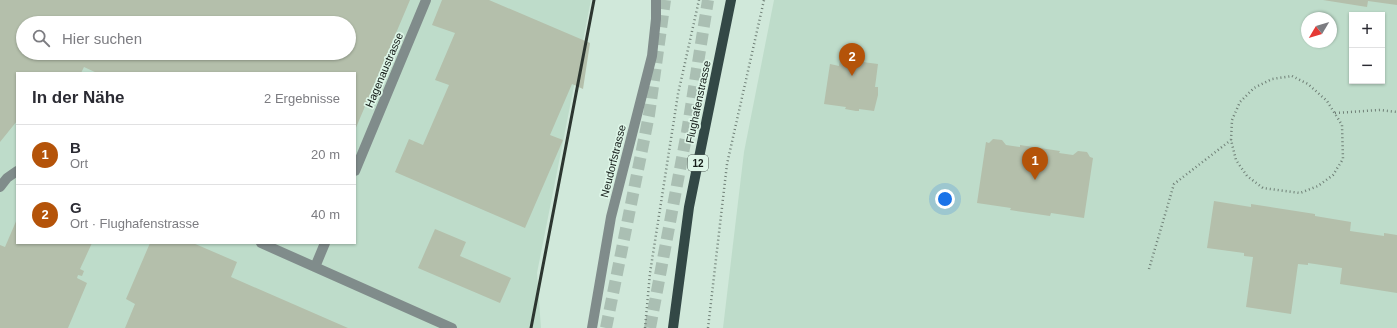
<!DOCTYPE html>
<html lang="de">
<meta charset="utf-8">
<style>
body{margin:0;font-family:Helvetica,sans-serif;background:#f7f7f7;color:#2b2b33}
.controls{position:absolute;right:12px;top:12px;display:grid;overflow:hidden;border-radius:0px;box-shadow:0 1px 3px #0004}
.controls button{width:36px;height:36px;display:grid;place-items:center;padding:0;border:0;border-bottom:1px solid #e1e1e2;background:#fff;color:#2b2b33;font:20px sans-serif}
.compass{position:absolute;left:1301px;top:12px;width:36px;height:36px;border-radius:50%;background:#fff;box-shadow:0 1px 3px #0004;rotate:232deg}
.you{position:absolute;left:945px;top:199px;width:14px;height:14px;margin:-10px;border:3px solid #fff;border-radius:50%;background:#1a73e8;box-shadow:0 0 0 6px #1a73e833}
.badge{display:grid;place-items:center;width:26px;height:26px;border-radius:50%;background:#b45309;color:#fff;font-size:13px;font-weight:700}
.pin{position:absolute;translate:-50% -33px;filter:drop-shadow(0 1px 2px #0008)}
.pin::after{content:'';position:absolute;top:21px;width:14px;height:12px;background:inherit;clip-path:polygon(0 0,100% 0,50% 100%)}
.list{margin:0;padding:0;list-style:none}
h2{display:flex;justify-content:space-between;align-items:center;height:52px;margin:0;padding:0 16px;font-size:17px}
h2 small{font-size:13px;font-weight:400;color:#7c7c81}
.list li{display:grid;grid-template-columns:26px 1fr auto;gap:12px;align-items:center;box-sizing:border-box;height:60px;padding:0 16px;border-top:1px solid #e1e1e2}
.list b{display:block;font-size:15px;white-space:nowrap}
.list p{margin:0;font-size:13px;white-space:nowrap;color:#7c7c81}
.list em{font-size:13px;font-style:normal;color:#7c7c81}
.icon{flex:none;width:22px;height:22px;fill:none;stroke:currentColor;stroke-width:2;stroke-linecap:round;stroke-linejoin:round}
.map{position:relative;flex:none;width:1397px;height:328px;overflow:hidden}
.search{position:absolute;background:#fff;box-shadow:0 1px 3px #0004;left:16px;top:16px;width:340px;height:44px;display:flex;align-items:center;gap:10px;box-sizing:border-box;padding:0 14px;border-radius:22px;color:#7c7c81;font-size:15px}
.panel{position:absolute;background:#fff;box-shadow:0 1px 3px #0004;left:16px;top:72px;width:340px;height:172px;border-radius:0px}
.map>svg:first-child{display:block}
.built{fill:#bedcca;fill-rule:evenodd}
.building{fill:#b4bfab;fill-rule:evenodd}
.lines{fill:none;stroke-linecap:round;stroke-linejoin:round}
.motorway-tunnel{stroke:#aabfb3;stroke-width:12;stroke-dasharray:12 6;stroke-linecap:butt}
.path{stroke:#6f7f76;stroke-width:2.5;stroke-dasharray:1 3;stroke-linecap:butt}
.minor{stroke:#808c8b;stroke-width:10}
.tertiary{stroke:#808c8b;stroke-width:10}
.primary{stroke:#334846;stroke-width:10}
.rail{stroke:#2c3630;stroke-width:3}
.labels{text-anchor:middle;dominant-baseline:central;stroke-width:3.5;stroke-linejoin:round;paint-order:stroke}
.shield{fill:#ddf5e7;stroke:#505d56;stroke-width:1}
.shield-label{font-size:10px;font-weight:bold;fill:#141c18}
.street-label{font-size:11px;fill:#141c18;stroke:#ddf5e7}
</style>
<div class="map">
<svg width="1397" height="328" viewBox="0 0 1397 328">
<rect width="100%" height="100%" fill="#d0e8da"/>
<path class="built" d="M0 0H591L537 273 541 328H0ZM23 23H349V53H23ZM17 73H355V243H17Z
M774 0H1397V328H723L744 152ZM1352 15H1382V81H1352ZM1307 18H1331V42H1307Z"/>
<path class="building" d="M0 0H410L355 130V73H97L84 67 81 73H17V121L0 142ZM23 23H349V53H23Z
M442 0H489L590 43 583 89 572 84 550 135 563 140 525 228 395 172 409 139 423 145 449 85 435 80 455 33 432 25Z
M1323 0H1397V5L1368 1 1367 7Z
M840 59 878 64 875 87H878V95L874 111 859 109V111H856L845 109 846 107 824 104 830 64 839 66Z
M993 139 1002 140 1006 145 1020 147V145L1060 151 1059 153 1073 155 1078 151 1087 152 1090 157 1093 158 1084 218 1051 213 1050 216 1010 210 1011 208 977 203 986 142 989 143Z
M1214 201 1251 207V204L1315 214V216L1351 222 1350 231 1384 236V233L1397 235V293L1340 284 1342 268 1308 263V265L1298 264 1291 314 1246 307 1253 257 1244 256V253L1207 248Z
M17 219V243H92L80 269 84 271 82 276 78 275 77 278 87 283 68 328H0V245L5 247Z
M435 229 466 242 460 256 511 278 500 303 418 268Z
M150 243H193L237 262 231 277 348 328H125L135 304 126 299Z"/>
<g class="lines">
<path class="motorway-tunnel" d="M606 328 649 115 665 0
M650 328 687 132 708 0"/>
<path class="path" d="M1292 76 1308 84 1327 101 1342 125 1343 159 1333 175 1318 186 1300 193 1263 188 1247 176 1236 160 1231 140 1232 120 1240 102 1254 88 1272 79Z
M1335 113 1380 110 1397 112
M1149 269 1174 184 1231 140
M645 328 650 273 678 94 699 0
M708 328 727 164 764 0"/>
<path class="minor" d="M355 171 426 0
M0 187 7 178 17 171
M261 243 452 328
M315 267 325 243"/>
<path class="tertiary" d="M592 328 611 217 652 56 656 19V0"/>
<path class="primary" d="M673 328 689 207 731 0"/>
<path class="rail" d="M531 328 594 0"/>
</g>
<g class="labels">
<rect class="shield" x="688" y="155" width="20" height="16" rx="3"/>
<g class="shield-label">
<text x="698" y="163">12</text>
</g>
<g class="street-label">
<text transform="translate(384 70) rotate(-67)">Hagenaustrasse</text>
<text transform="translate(698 102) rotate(-78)">Flughafenstrasse</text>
<text transform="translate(613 161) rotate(-76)">Neudorfstrasse</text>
</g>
</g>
</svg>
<div class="controls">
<button>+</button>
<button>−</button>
</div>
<svg class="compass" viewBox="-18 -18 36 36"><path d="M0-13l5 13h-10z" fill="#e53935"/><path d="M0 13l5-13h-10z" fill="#7c7c81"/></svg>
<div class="you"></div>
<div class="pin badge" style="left:1035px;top:180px">1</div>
<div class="pin badge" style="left:852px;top:76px">2</div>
<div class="search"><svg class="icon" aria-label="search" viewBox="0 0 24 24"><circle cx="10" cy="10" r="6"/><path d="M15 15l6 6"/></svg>Hier suchen</div>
<section class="panel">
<h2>In der Nähe<small>2 Ergebnisse</small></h2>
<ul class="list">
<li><span class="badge">1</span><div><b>B</b><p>Ort</p></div><em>20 m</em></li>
<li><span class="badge">2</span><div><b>G</b><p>Ort · Flughafenstrasse</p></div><em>40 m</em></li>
</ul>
</section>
</div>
